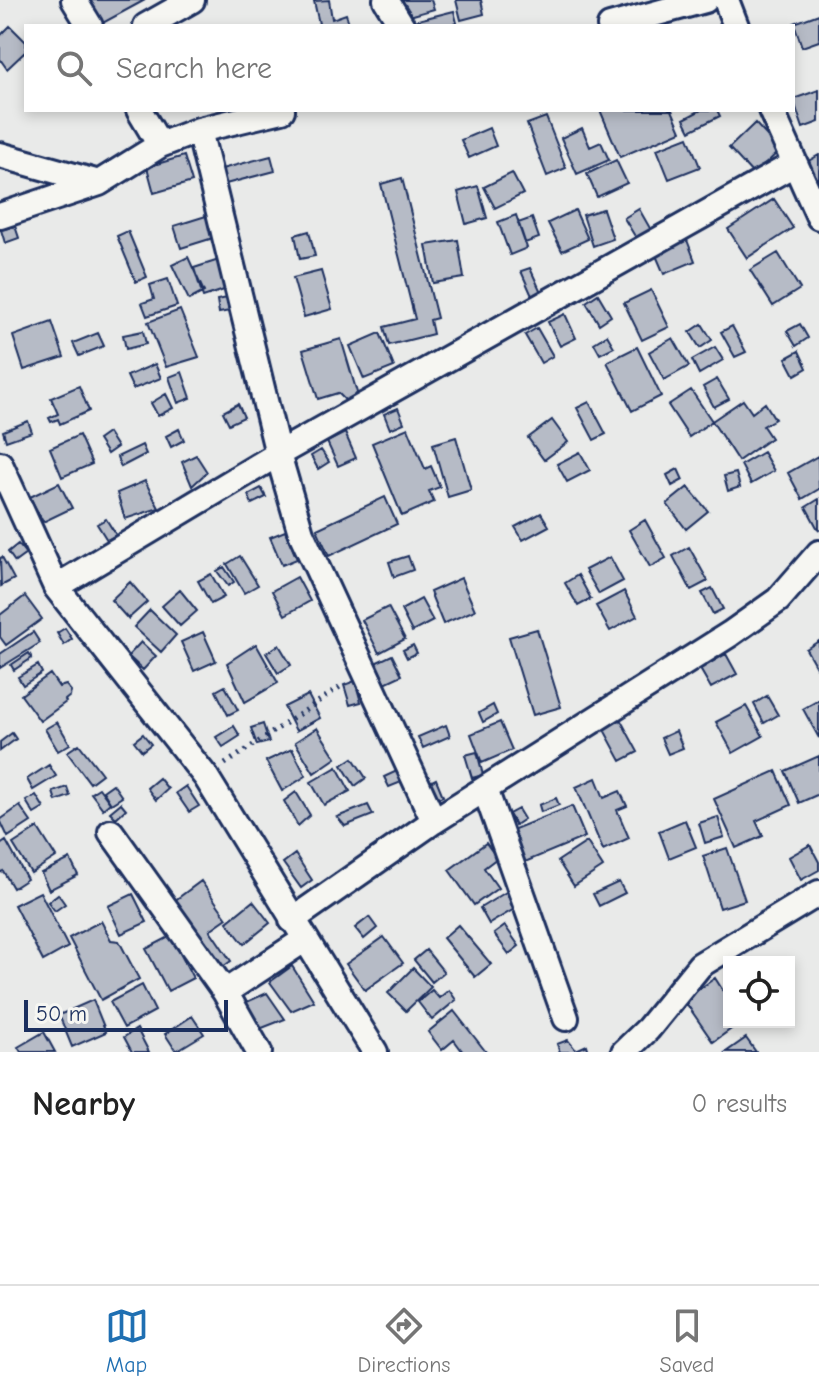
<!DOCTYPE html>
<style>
body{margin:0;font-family:"Comic Neue",sans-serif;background:#f2f2f2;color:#222}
.controls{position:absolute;right:24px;bottom:24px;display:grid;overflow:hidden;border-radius:0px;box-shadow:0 4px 12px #0003}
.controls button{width:72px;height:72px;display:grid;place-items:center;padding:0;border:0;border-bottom:2px solid #e0e0e0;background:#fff;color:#222;font:40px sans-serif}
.scale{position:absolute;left:24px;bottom:20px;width:204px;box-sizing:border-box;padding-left:8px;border:4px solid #1b2f5e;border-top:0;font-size:22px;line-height:28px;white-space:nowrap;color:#1b2f5e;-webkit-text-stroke:6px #f6f6f2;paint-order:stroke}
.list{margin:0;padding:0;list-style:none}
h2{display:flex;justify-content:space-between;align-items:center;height:104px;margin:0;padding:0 32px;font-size:34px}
h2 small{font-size:26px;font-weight:400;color:#767676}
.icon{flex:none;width:44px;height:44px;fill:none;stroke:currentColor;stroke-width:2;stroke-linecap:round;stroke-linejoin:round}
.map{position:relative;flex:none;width:819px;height:1052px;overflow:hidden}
.search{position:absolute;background:#fff;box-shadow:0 4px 12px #0003;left:24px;right:24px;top:24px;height:88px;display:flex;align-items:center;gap:20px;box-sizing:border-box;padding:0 28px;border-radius:0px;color:#767676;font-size:30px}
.sheet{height:232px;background:#fff}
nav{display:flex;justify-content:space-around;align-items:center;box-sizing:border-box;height:112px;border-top:2px solid #e0e0e0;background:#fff;font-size:22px;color:#767676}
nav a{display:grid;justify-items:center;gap:4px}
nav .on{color:#1f6fb2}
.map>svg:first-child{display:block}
.building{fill:#b6bbc6;stroke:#1b2f5e;stroke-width:2}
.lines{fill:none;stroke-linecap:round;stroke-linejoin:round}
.minor-casing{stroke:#1b2f5e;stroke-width:30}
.path{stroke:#1b2f5e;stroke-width:5;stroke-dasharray:2 6;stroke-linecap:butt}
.minor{stroke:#f6f6f2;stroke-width:24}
</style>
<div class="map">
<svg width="819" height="1052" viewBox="0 0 819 1052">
<rect width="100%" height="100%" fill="#e9eae9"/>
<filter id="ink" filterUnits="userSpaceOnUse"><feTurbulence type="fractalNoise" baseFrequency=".0125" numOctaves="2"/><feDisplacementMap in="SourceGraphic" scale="16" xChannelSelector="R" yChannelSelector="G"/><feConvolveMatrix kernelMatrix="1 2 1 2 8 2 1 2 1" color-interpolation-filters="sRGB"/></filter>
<g filter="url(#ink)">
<path class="building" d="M83 0H145L101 24Z
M329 0 332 19 346 14 350 26H314L319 24 314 1Z
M402 0H431L434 9 406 17Z
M456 0H481L484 14 461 20Z
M454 11 457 23 444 26H415L414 21Z
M819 14V41L802 47 794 23Z
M10 26 26 42V51L7 69 0 59V36Z
M819 90V122L803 128 793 99Z
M600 110H672L681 131 620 157Z
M701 110H717L720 116 690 131 684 119Z
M546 117 566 168 547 176 527 124Z
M755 123 780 150 754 175 729 148Z
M489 128 496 146 469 158 461 140Z
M582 128 590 147 601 142 609 160 577 174 561 138Z
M688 137 700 167 669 179 657 149Z
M819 155V185L805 163Z
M184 156 192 182 154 193 147 167Z
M271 156 275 171 218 186 214 171Z
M616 160 627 183 597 197 587 174Z
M512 173 523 194 495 208 484 187Z
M402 178 437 318 430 320 433 334 389 345 384 327 415 319 381 184Z
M478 186 487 218 466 224 458 192Z
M774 199 793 228 747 258 728 229Z
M603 209 613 239 593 246 583 215Z
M639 209 651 230 636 238 624 218Z
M575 210 588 239 562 251 548 223Z
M516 215 527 248 510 255 498 222Z
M206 216 213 238 181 248 174 226Z
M532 218 539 238 525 243 518 223Z
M15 226 19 238 5 243 1 230Z
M128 231 147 277 136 282 117 236Z
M309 231 315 256 300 259 295 235Z
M458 240 464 278 433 283 426 245Z
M687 240 695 261 664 274 655 253Z
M778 253 800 289 773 306 750 270Z
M188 257 204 292 189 300 172 265Z
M222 259 230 288 203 297 194 268Z
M530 268 541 292 532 296 521 271Z
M321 271 332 309 304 317 293 278Z
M168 279 177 306 147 316 142 303 154 299 150 285Z
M651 290 669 327 642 340 624 303Z
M598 294 611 316 599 324 586 302Z
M233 297 235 310 219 313 217 300Z
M180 310 199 357 166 367 148 322Z
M565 314 576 338 560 346 548 322Z
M52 322 64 357 24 370 13 336Z
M702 324 712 340 700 348 690 332Z
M800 324 808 338 796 346 787 331Z
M732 326 746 352 735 357 721 332Z
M537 328 553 356 541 363 525 335Z
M143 331 146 344 126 349 123 335Z
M98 333 104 346 79 356 73 343Z
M380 333 394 367 364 379 350 346Z
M607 335 614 347 600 354 594 343Z
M673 338 689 366 664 380 649 352Z
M341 339 358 396 345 400 338 393 318 399 303 350Z
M637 347 661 396 632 411 607 362Z
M715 347 723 360 699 374 692 360Z
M799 351 807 368 795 375 786 358Z
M155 364 161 378 133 389 127 376Z
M182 372 191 398 178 403 169 377Z
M717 379 729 399 714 407 703 387Z
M79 386 89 411 60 424 58 419 51 422 49 418 58 414 51 398Z
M691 390 712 421 689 437 668 405Z
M166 394 173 408 158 416 151 403Z
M743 400 752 413 765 403 775 419 763 426 771 438 738 461 712 421Z
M589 402 606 434 594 440 577 408Z
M238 404 244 417 229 424 223 412Z
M398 408 404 423 390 429 384 414Z
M552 420 568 442 544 460 528 438Z
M28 421 32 432 6 441 3 431Z
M408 428 425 469 431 466 440 487 429 491 434 502 402 516 372 443Z
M179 429 184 440 171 447 166 436Z
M108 433 117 447 107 454 98 440Z
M345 433 356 458 338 466 327 442Z
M79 435 92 464 62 477 50 448Z
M456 437 471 490 448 497 433 444Z
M142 445 146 454 121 467 117 457Z
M321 450 329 462 318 469 311 456Z
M580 452 590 470 567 482 557 464Z
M763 452 774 471 751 484 741 465Z
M196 455 207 472 192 486 182 462Z
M818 456 819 489 802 499 788 473Z
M678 469 683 480 672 486 667 475Z
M736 473 740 487 728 491 724 476Z
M145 481 159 508 125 519 117 493Z
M59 483 72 508 43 522 30 497Z
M688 487 708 511 686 529 667 504Z
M261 488 266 497 252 504 248 495Z
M385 497 397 524 329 556 317 529Z
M819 499V531L806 507Z
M541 513 549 526 523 540 515 527Z
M106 519 116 535 107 540 97 524Z
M645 520 666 558 650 567 629 530Z
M285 531 297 559 282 565 270 537Z
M18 544 26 554 15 562 8 552Z
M689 547 708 581 691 590 673 556Z
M240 556 258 585 244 593 227 564Z
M408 556 413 570 394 577 389 562Z
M2 557 14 579 1 586 0 558Z
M610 557 623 581 599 594 585 570Z
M224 567 234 582 228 586 217 571Z
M211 574 224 597 211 604 198 581Z
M578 575 591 599 578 606 565 583Z
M297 577 310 601 285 615 272 591Z
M461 578 475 610 443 624 430 592Z
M130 582 147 602 128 619 111 600Z
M712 588 723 609 713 614 702 593Z
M180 590 197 611 180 626 162 606Z
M624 591 637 616 610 631 596 606Z
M25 596 42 619 6 645 0 637V615Z
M421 599 433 621 412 632 401 610Z
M388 607 405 639 379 653 362 620Z
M150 610 176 635 161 652 134 627Z
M65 628 72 639 64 645 57 633Z
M537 629 561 707 533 715 509 637Z
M33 632 40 643 0 668V654Z
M203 632 216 661 194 671 181 642Z
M819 641V672L806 649Z
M141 642 156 656 143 670 128 656Z
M256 644 278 683 245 702 227 663Z
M279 645 291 665 278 673 266 653Z
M413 645 417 653 407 658 403 650Z
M29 653 32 658 14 670 11 665Z
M726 654 737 674 711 688 700 669Z
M392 655 402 675 385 683 375 663Z
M38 665 42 673 23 685 18 677Z
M50 674 59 687 66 685 71 691 70 696 65 700 66 702 40 721 21 695Z
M355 681 361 702 350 705 344 685Z
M225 686 238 710 228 715 216 691Z
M308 695 320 718 296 731 284 707Z
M767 696 778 715 764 723 754 704Z
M819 700V738L803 709Z
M493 705 497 714 483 722 479 713Z
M746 706 763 736 733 753 716 722Z
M619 717 638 752 621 761 602 726Z
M57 722 70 744 58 751 45 729Z
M500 722 512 750 482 763 471 734Z
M263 724 269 742 257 745 251 728Z
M446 725 450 736 423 748 418 737Z
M234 726 240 736 223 747 216 737Z
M317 728 336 758 314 773 295 742Z
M676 731 683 748 668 754 661 738Z
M12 733 16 739 0 751V742Z
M143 734 151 744 142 751 134 741Z
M79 744 102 774 90 783 67 752Z
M292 749 306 776 282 791 266 761Z
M477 752 483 775 472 778 465 755Z
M819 756V794L799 803 785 771Z
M353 758 366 778 355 786 342 765Z
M49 765 56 776 33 790 27 779Z
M337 767 350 791 324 805 311 782Z
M399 770 404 781 389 787 384 777Z
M776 771 791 805 756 821 763 836 736 848 714 799Z
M159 778 168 789 156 800 147 788Z
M596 778 604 798 620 791 627 806 617 810 629 838 603 850 576 787Z
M436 779 443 796 431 801 424 785Z
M113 784 122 797 111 804 103 791Z
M186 786 199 806 189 812 176 793Z
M67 787 70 796 56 801 53 792Z
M99 788 110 803 103 809 91 793Z
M296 792 310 815 298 826 284 801Z
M36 795 44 808 34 814 26 801Z
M556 798 559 805 541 812 539 805Z
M121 803 126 809 116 818 110 812Z
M368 805 373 815 345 826 337 817Z
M20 806 31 822 8 837 0 820Z
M572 806 585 837 525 862 512 830Z
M518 809 524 819 515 825 509 814Z
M718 817 724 837 705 843 699 823Z
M685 820 696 847 669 858 659 831Z
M38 828 56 857 31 873 13 844Z
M6 841 27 879 13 888 3 871 0 873V845Z
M587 842 603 867 574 886 558 861Z
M486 843 497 858 484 868 498 888 474 905 449 870Z
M810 845 819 862V870L801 880 789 857Z
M727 848 745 900 720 908 703 856Z
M295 854 312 880 301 888 283 863Z
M70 859 78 875 49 890 41 873Z
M201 881 227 918 210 930 231 961 217 971 170 904Z
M619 882 625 893 599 906 593 894Z
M511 889 521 905 489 924 480 908Z
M40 892 68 947 43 961 14 905Z
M58 894 65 904 55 911 48 902Z
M133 894 147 922 121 934 108 906Z
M253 901 270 923 244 944 227 922Z
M369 917 377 928 364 939 355 928Z
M101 921 111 940 119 941 139 979 101 1000 69 938Z
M458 925 491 964 475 977 443 938Z
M505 926 519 946 509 954 494 934Z
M171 936 193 978 168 991 146 949Z
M384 937 403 963 365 990 346 964Z
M426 950 444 972 432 982 414 960Z
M292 966 314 1001 291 1011 270 982Z
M413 968 431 987 406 1011 388 993Z
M715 978 729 1000V1022H741L713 1042 684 1000Z
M142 985 155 1011 124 1028 110 1002Z
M432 990 439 998 449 990 456 1000 432 1020 418 1002Z
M267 993 285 1019 257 1030 240 1005Z
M93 1000 106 1032 72 1047 59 1015Z
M454 1011 486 1052H463L454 1040 442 1050 428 1032Z
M192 1016 204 1034 176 1051 165 1034Z
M137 1029 149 1052H132L124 1037Z
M44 1032 55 1052H21L18 1047Z
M746 1038 756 1052H726Z
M568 1040 576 1050 587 1045 589 1052H560L557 1044Z"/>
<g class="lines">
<g class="minor-casing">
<path id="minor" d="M74 0 90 26
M386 0 402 26
M726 0 736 26
M146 26 192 0
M610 26 705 0
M139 110 160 145
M771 110 819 217
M199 130 278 454 301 533 434 821 730 634 778 600 819 553
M0 155 99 183
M0 216 99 183 160 145 199 130 282 110
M0 464 56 587 206 777 375 1052
M56 587 278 454 794 164
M485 789 566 1018
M111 832 225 992
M292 920 434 821
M259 1052 225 992 304 940
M624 1052 648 1029 700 965 819 893"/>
</g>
<path class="path" d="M225 764 343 685"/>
<use href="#minor" class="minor"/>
</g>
</g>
</svg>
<div class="controls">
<button><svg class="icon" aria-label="locate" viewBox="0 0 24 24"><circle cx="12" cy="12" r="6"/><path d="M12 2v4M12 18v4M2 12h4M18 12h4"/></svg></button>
</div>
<div class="scale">50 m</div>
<div class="search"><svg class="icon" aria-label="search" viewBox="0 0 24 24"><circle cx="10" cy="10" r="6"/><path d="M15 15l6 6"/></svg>Search here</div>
</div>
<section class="sheet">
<h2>Nearby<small>0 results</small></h2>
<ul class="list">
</ul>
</section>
<nav>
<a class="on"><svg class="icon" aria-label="map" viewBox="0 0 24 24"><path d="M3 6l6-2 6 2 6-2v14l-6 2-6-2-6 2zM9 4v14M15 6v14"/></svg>Map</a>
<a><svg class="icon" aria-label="directions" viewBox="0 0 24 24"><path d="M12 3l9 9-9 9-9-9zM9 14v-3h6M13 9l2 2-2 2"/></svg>Directions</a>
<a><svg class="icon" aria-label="saved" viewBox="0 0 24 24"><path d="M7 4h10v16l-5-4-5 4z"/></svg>Saved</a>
</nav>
